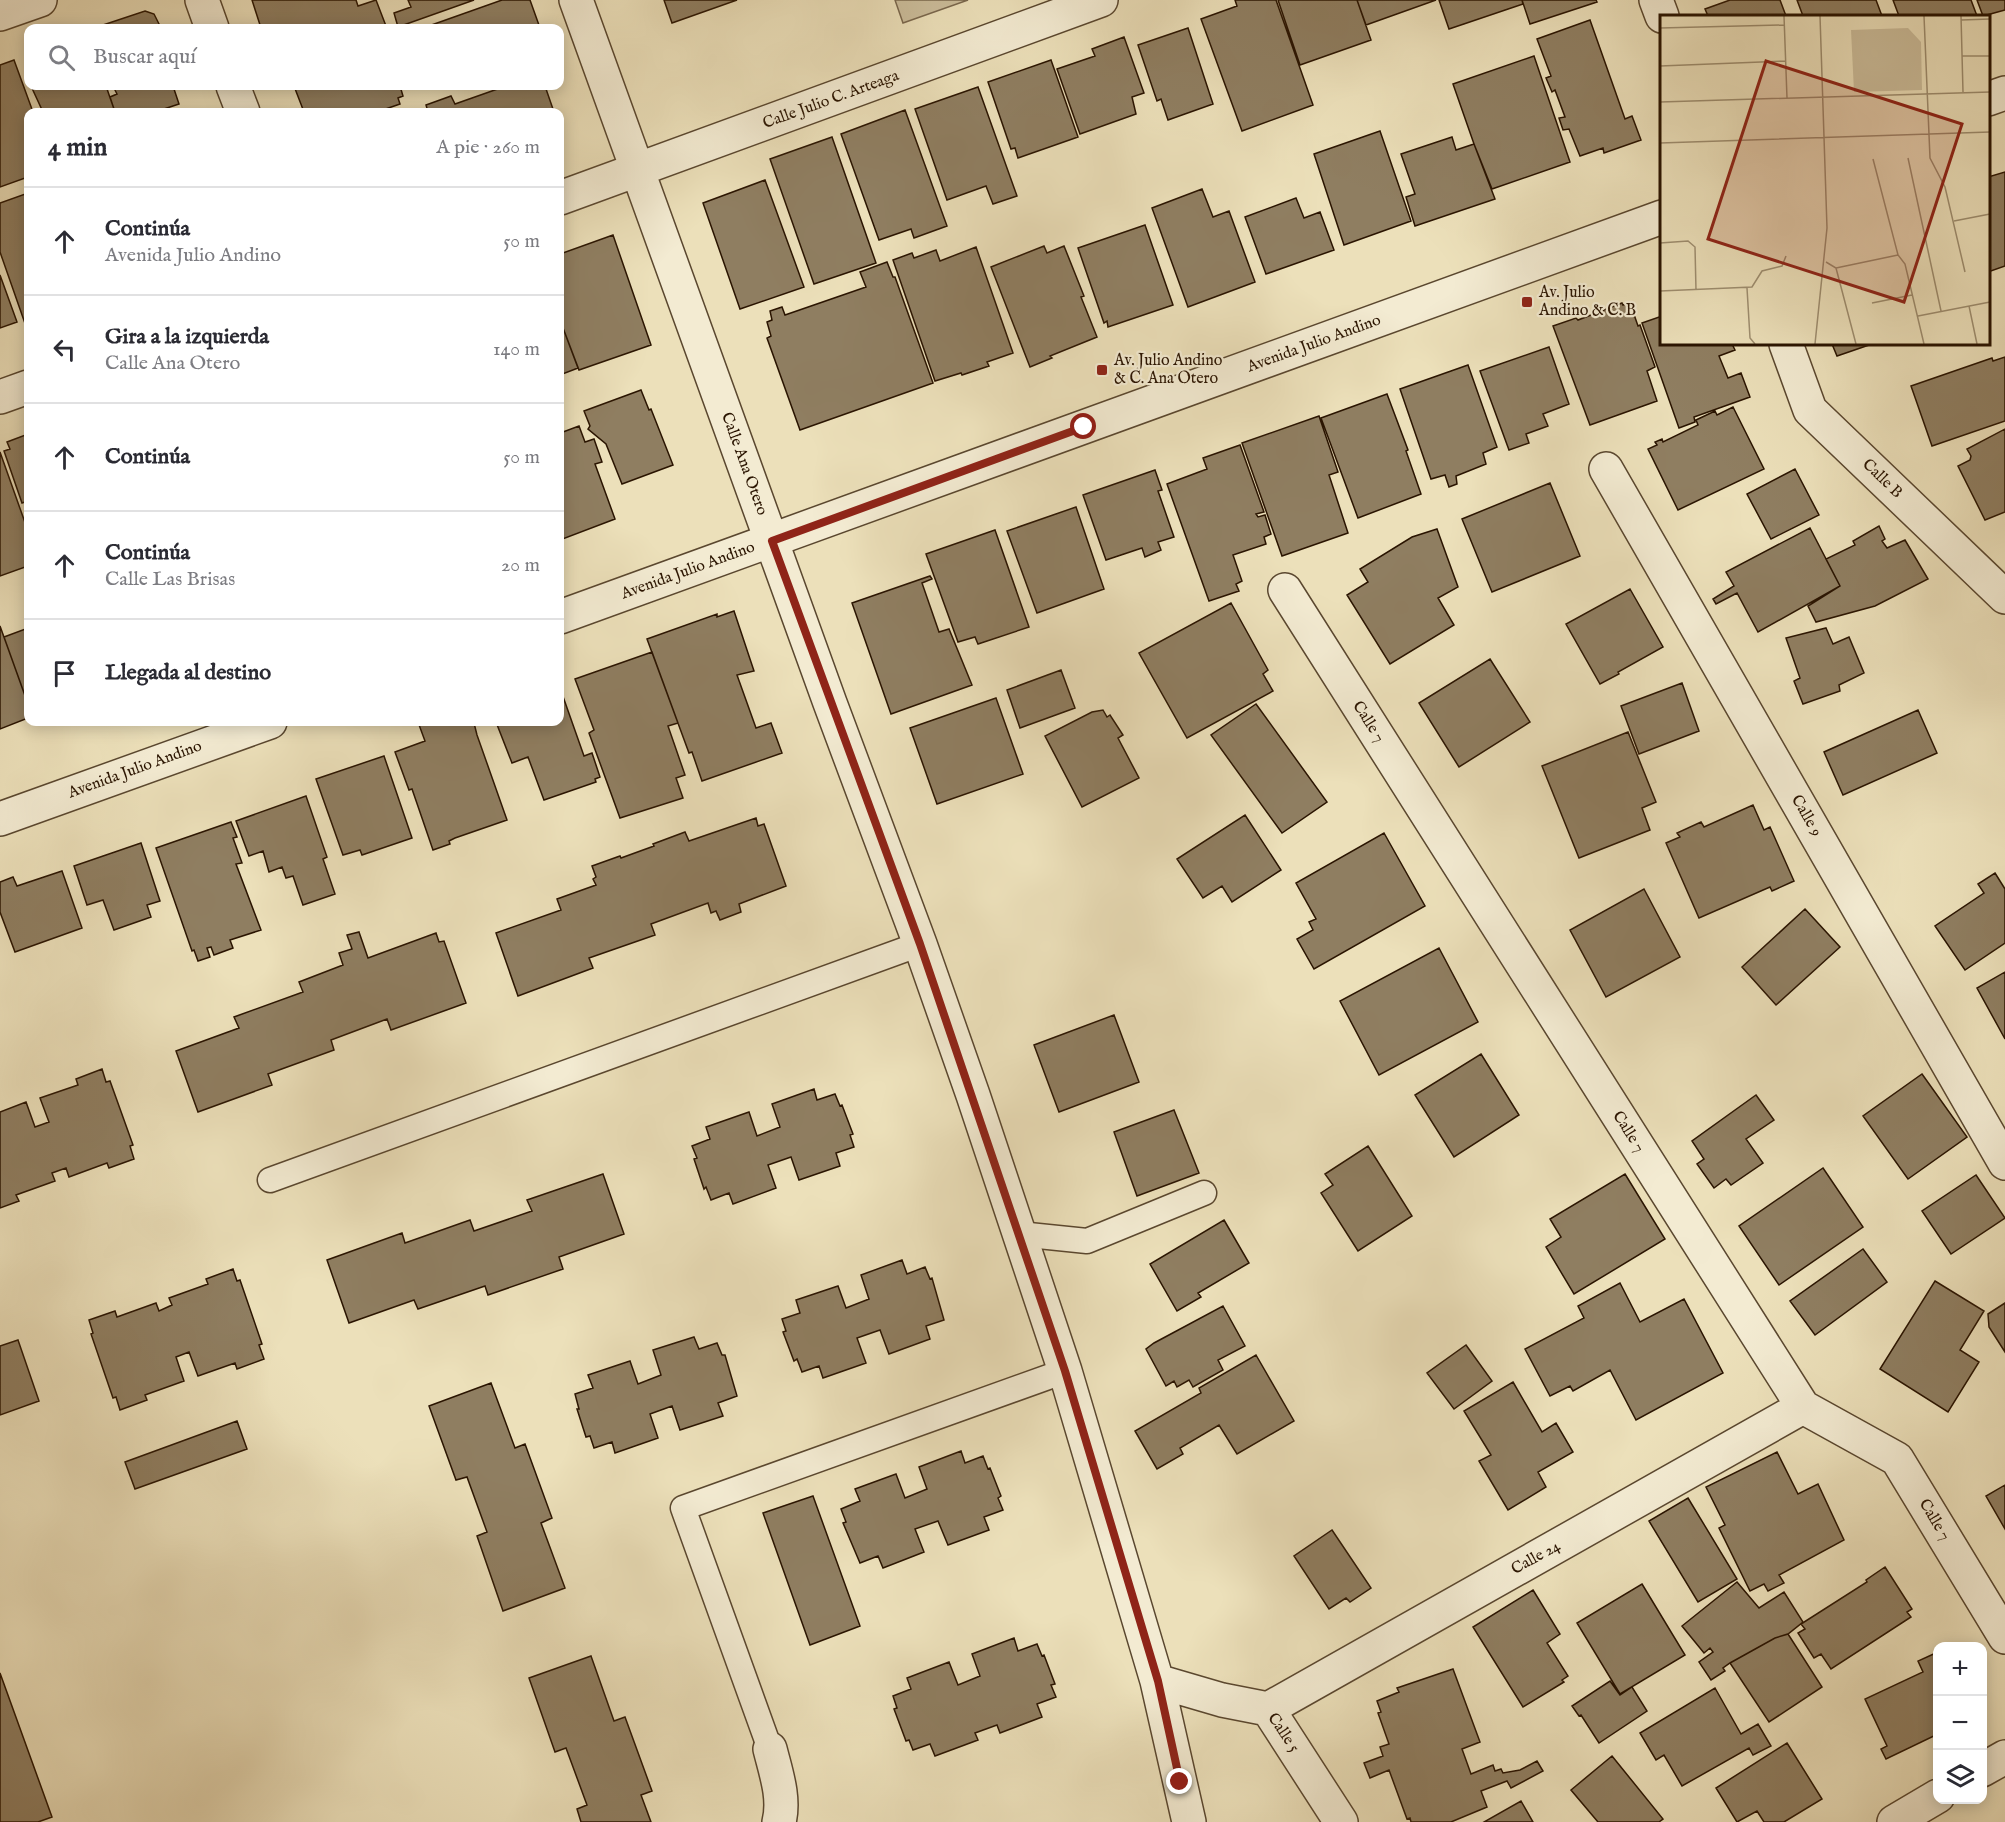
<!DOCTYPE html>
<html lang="es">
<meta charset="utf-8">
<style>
body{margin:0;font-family:"IM FELL English",serif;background:#f7f7f7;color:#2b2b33}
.controls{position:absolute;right:18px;bottom:18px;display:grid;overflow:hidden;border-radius:12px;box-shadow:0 3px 15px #0003}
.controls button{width:54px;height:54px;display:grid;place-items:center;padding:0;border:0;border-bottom:2px solid #e1e1e2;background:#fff;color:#2b2b33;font:30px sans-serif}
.stop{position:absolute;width:18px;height:18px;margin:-14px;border:4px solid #8f2418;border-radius:50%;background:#fff}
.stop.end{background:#8f2418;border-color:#fff;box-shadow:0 2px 6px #0008}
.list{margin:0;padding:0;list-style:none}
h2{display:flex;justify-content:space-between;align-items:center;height:78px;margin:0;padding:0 24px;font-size:26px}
h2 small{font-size:20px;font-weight:400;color:#7c7c81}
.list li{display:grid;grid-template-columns:39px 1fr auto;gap:18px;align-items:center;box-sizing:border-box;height:108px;padding:0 24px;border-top:2px solid #e1e1e2}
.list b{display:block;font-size:22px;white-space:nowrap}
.list p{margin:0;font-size:20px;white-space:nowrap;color:#7c7c81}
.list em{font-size:20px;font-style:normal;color:#7c7c81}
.icon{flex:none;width:33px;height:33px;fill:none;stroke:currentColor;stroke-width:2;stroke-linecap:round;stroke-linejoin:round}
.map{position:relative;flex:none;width:2005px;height:1822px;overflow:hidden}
.search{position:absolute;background:#fff;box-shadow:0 3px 15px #0003;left:24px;top:24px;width:540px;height:66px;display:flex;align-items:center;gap:15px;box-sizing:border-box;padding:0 21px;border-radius:12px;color:#7c7c81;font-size:22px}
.panel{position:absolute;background:#fff;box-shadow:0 3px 15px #0003;left:24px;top:108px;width:540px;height:618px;border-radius:12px}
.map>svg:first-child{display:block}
.green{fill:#cbbd9b;stroke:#7a684e;stroke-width:1.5}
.building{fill:#8f7e61;stroke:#2a1401;stroke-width:1.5}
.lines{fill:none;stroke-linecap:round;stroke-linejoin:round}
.service-casing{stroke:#5a472f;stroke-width:27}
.minor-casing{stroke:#5a472f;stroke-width:36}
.tertiary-casing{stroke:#5a472f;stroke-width:36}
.service{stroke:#f3ebd2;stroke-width:24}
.minor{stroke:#f3ebd2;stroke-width:33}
.tertiary{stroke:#f3ebd2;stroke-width:33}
.route{stroke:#8f2418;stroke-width:8}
.poi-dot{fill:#8f2418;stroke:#f3ebd2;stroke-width:2}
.labels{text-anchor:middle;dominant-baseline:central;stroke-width:4.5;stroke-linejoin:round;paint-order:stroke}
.street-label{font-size:16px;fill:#2a1401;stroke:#f3ebd2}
.poi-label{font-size:16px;fill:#2a1401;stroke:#f3ebd2;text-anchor:start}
.inset-road{fill:none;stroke:#9e8e70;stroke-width:1.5}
.view{fill:#8f2418;fill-opacity:0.15;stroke:#8f2418;stroke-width:3}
.inset-edge{fill:none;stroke:#2a1401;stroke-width:3}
</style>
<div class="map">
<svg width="2005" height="1822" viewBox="0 0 2005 1822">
<rect width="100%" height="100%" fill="#ece0ba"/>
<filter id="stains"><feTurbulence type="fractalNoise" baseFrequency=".00333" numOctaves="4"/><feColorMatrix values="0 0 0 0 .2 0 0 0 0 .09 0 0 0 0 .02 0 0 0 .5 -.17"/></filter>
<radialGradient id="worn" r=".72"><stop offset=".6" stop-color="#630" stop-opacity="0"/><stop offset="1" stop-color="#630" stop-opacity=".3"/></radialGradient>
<path class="green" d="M895 0H968L903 23Z"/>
<path class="building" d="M252 0H356L358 6 376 0 386 26 380 28H261Z
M408 0H474L398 27 394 13 411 7Z
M502 0H530L540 28H423Z
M664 0H737L672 23Z
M1235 0H1276L1313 105 1242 131 1201 19 1237 6Z
M1278 0H1357L1371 40 1300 65Z
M1357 0H1436L1366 25Z
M1439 0H1522L1523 4 1449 29Z
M1522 0H1596L1597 2 1530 24Z
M1730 0H1780L1786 16H1708L1705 9Z
M1797 0H1876L1882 16H1803Z
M1893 0H1971L1977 16H1899Z
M1977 0H2005V10L1983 16Z
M145 11 154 14 161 28H94Z
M1590 20 1625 119 1632 116 1641 140 1604 153 1603 148 1580 156 1569 129 1563 130 1559 118 1565 117 1555 90 1552 92 1546 78 1551 76 1537 39Z
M1188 28 1213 104 1168 120 1161 99 1157 101 1138 45Z
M1124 37 1144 93 1132 97 1136 114 1080 134 1057 69 1095 56 1092 49Z
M1534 56 1570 162 1492 189 1474 144 1453 84Z
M14 60 33 112H28V177L0 187V65Z
M1051 60 1078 137 1018 158 1015 148 1011 149 988 82Z
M31 86H106L115 112H43Z
M113 86H173L179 104 155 112H115L110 97 117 94Z
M294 86H400L403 96 398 98 400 104 377 112H304Z
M506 86H545L554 112H428L426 105 451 96 455 104Z
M978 87 1017 196 993 204 986 186 947 200 915 109Z
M905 110 947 226 914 238 911 229 879 240 841 134Z
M1380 131 1411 221 1344 245 1314 154Z
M832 137 876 263 814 284 770 159Z
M1452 137 1456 150 1474 144 1495 199 1415 226 1406 197 1415 194 1401 154Z
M2005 172V266L1988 272V177Z
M765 180 804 287 740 309 703 203Z
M1202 189 1213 217 1229 211 1255 282 1188 307 1152 208Z
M28 193V332L0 252V203Z
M1296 198 1304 218 1320 212 1334 250 1266 274 1245 217Z
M1145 225 1173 305 1108 327 1107 321 1104 323 1078 248Z
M613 235 651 345 579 370 560 320V254Z
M1044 246 1047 253 1064 246 1084 296 1081 297 1097 337 1050 356 1052 358 1030 367 991 267Z
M976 247 1013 353 987 362 989 366 962 375 961 373 935 381 893 260 912 253 914 258 936 250 940 261Z
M887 262 893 277H895L933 383 800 430 767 338 771 336 767 322 772 320 770 311 782 307 785 315 866 287 860 272Z
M0 275 17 322 0 328Z
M1622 303 1623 305 1630 303 1638 326 1640 325 1655 367 1647 371 1657 401 1590 425 1553 326 1576 318 1578 320Z
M1662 316V344H1732L1735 350 1719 356 1728 378 1741 373 1750 397 1694 417 1695 422 1679 428 1642 323Z
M560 320 578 368 560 375Z
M1832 344H1872L1837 356Z
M1549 347 1569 404 1543 414 1548 426 1526 434 1529 443 1509 450 1480 371Z
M2005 357V421L1932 446 1911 386 1992 358 1993 361Z
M1468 365 1497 447 1483 453 1486 464 1456 476 1457 484 1449 487 1445 475 1431 479 1400 389Z
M641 390 649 410 651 409 673 465 622 484 606 444 588 429 590 426 584 411Z
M1387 394 1408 450 1406 451 1421 494 1358 518 1321 418Z
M1733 407 1764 469 1678 510 1648 449 1657 445 1655 442 1662 439 1663 442 1698 425 1696 420 1715 411 1717 415Z
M1319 416 1338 472 1329 475 1348 533 1282 556 1242 443Z
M560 422 563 432 579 426 585 442 594 439 602 462 595 464 615 519 560 540Z
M2005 429V512L1985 520 1958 466 1970 460 1971 456 1967 449Z
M28 434V501L22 503 4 451 10 449 7 442Z
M1240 445 1264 512 1256 514 1258 517 1265 515 1271 534 1264 537 1266 544 1233 555 1242 581 1236 584 1239 591 1209 601 1167 484 1207 469 1203 458Z
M0 452 28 531V566L0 576Z
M1795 469 1819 515 1771 539 1747 494Z
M1155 470 1162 490 1158 491 1174 537 1158 542 1161 550 1145 557 1142 548 1106 560 1083 495Z
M1550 483 1580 556 1492 592 1462 519Z
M1076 507 1104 589 1037 613 1007 531Z
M1879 526 1885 539 1882 541 1887 548 1905 540 1928 579 1875 606 1816 622 1808 606 1840 586 1826 559 1855 545 1853 541Z
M1810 528 1840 586 1758 632 1737 593 1716 604 1713 599 1734 586 1726 572Z
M1437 529 1458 587 1438 598 1454 625 1390 664 1347 595 1368 582 1360 569 1412 537Z
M995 530 1029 627 978 644 975 637 958 642 926 554Z
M930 576 932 579 922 583 939 632 949 629 972 685 891 714 852 603Z
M1630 589 1663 647 1618 672 1619 674 1600 684 1566 624Z
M1231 603 1268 670 1263 674 1273 691 1187 738 1139 653Z
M734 611 754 671 737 675 756 728 771 723 782 753 702 781 692 752 689 753 647 639 717 614V617Z
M0 626 28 704V718L0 729Z
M28 628V704L4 637Z
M1826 628 1833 644 1849 637 1864 673 1839 685 1840 691 1803 704 1794 681 1800 678 1786 638Z
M652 652 678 723 668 726 685 775 676 778 683 798 620 818 589 733 594 730 575 679Z
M1490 659 1530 722 1459 767 1419 703Z
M1061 670 1075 708 1020 728 1007 690Z
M1682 683 1699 731 1639 754 1621 706Z
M560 688 584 756 592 753 600 777 595 779 596 782 544 800 528 757 512 763 496 722H560Z
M996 698 1023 774 937 804 910 728Z
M1256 704 1327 802 1282 833 1211 735Z
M1103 710 1107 717 1110 715 1123 735 1118 738 1139 778 1082 807 1045 736 1092 712Z
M1918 710 1937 753 1843 795 1824 752Z
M418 722H478L474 723 477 735 507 820 455 838 449 841 450 844 433 850 412 789 409 790 395 752 425 741Z
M1628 732 1656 802 1642 808 1650 830 1579 858 1542 766Z
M384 756 412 838 362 855 360 850 343 855 316 779Z
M306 796 327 857 323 859 335 894 303 905 293 876 286 878 282 867 269 872 263 851 249 856 236 821Z
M1753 805 1764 830 1770 827 1794 881 1772 891 1770 887 1699 918 1666 843 1680 837 1677 833 1701 822 1704 827Z
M1245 815 1281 870 1232 902 1222 886 1203 898 1177 859Z
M756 818 758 826 764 824 786 886 739 904 741 912 720 920 716 911 711 913 708 903 651 924 655 935 589 958 593 968 518 996 496 933 561 910 557 899 596 885 593 879 596 877 592 866 620 856 621 858 654 846 653 844 685 832 689 841Z
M231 822 237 837 233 838 242 863 236 864 261 930 230 940 233 948 214 955 211 947 207 948 210 957 198 961 194 950 192 951 156 848Z
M1384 833 1425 906 1314 969 1297 939 1313 930 1309 922 1316 919 1296 883Z
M141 843 160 901 147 905 151 917 114 930 103 900 87 905 74 866Z
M62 871 82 928 15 952 0 912V882L13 877 17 886Z
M1995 873 2005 889V943L1965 970 1935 926 1984 893 1978 884Z
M1644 889 1680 957 1606 997 1570 930Z
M1805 909 1840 947 1776 1005 1742 967Z
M359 932 368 958 436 933 439 942 444 941 466 1003 391 1030 387 1019 331 1040 334 1050 268 1074 272 1085 198 1112 176 1051 239 1028 234 1017 303 992 299 982 343 965 339 953 352 949 347 935Z
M1439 948 1478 1022 1379 1075 1340 1001Z
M2005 972V1039L1977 988Z
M1114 1015 1139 1082 1059 1112 1034 1045Z
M1481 1054 1519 1115 1454 1157 1415 1095Z
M102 1069 106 1082 110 1081 133 1145 130 1146 134 1159 109 1168 107 1163 69 1177 66 1168 52 1173 55 1181 16 1195 19 1201 0 1208V1112L26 1102 35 1127 49 1122 40 1098 78 1085 76 1079Z
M1922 1074 1967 1137 1908 1179 1863 1116Z
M814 1089 817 1100 835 1094 840 1106 842 1105 853 1134 850 1135 854 1147 836 1153 840 1166 799 1180 791 1157 768 1165 776 1188 733 1204 729 1193 711 1200 706 1187 704 1189 694 1159 697 1158 692 1146 710 1139 706 1127 749 1112 757 1136 780 1127 772 1104Z
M1756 1095 1774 1120 1746 1139 1763 1163 1731 1185 1726 1179 1714 1188 1697 1164 1704 1159 1692 1141Z
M1174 1110 1199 1173 1137 1196 1114 1132Z
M1368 1146 1412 1216 1358 1251 1321 1193 1333 1185 1325 1174Z
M1823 1168 1863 1227 1779 1285 1739 1226Z
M603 1174 624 1234 559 1257 563 1269 488 1295 485 1286 418 1309 414 1300 349 1323 327 1260 402 1233 405 1243 470 1220 474 1231 532 1211 527 1200Z
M1625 1174 1665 1239 1574 1294 1546 1247 1561 1237 1550 1219Z
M1976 1175 2005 1218 1951 1254 1922 1211Z
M1224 1220 1249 1263 1198 1293 1201 1297 1177 1311 1150 1264Z
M1863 1249 1887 1282 1815 1335 1790 1301Z
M902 1260 907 1274 925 1267 930 1279 932 1278 944 1320 926 1326 930 1339 889 1354 880 1330 857 1338 866 1363 823 1378 819 1366 802 1372 797 1359 794 1361 783 1332 786 1331 782 1319 800 1313 796 1300 838 1286 846 1308 869 1299 861 1275Z
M233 1269 237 1281 240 1280 262 1344 259 1345 264 1359 237 1369 235 1363 198 1376 189 1352 176 1357 184 1381 145 1395 147 1400 120 1410 116 1397 113 1398 91 1334 93 1333 89 1320 115 1311 117 1317 156 1303 159 1311 172 1305 169 1298 208 1284 206 1279Z
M1935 1281 1984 1311 1960 1350 1979 1362 1948 1412 1880 1369Z
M1620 1283 1640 1322 1684 1299 1723 1373 1636 1420 1610 1370 1573 1391 1570 1386 1550 1396 1525 1349 1584 1318 1578 1306Z
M2005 1303V1352L1989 1327 1988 1314Z
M1223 1306 1245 1346 1218 1360 1223 1370 1193 1387 1189 1380 1177 1387 1174 1381 1166 1386 1146 1349 1154 1343Z
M694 1337 699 1349 717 1343 722 1355H725L737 1396 718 1403 723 1416 680 1430 672 1406 650 1414 658 1438 615 1453 612 1442 594 1448 590 1436 586 1437 577 1409H579L575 1394 593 1388 588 1375 630 1361 638 1384 661 1375 653 1350Z
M18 1340 39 1401 0 1415V1346Z
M1466 1345 1492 1381 1454 1409 1427 1373Z
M1256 1355 1294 1421 1237 1454 1219 1425 1180 1448 1183 1454 1157 1469 1135 1431 1201 1393 1199 1388Z
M1513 1382 1542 1432 1556 1423 1573 1452 1538 1472 1546 1487 1508 1510 1479 1461 1491 1455 1464 1411Z
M491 1383 515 1448 525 1444 552 1518 541 1523 565 1588 503 1611 477 1536 487 1532 467 1477 456 1480 429 1406Z
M237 1421 247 1449 135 1489 125 1462Z
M961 1451 965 1463 983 1456 988 1469 990 1468 1001 1496 998 1498 1003 1510 984 1517 989 1530 948 1545 938 1521 915 1529 924 1552 883 1568 878 1556 860 1563 843 1523 846 1522 841 1509 860 1501 855 1489 896 1474 905 1498 927 1489 919 1467Z
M1777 1452 1798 1494 1818 1484 1844 1540 1779 1575 1784 1583 1768 1591 1764 1584 1750 1591 1719 1528 1725 1525 1706 1487Z
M2005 1485V1529L1986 1496Z
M813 1496 860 1626 810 1645 763 1513Z
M1688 1498 1737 1579 1698 1602 1649 1521Z
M1332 1530 1371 1588 1350 1602 1346 1598 1329 1609 1294 1556Z
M1885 1567 1912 1609 1907 1612 1911 1617 1831 1669 1821 1654 1814 1658 1798 1633 1805 1629 1801 1624 1867 1582 1866 1580Z
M1737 1582 1759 1608 1784 1592 1803 1622 1788 1634 1775 1638 1730 1663 1723 1668 1725 1671 1711 1680 1699 1662 1713 1652 1710 1648 1704 1653 1682 1626Z
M1642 1584 1685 1655 1620 1694 1577 1623Z
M1533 1590 1560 1634 1547 1643 1568 1676 1562 1680 1564 1682 1523 1707 1473 1627Z
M1788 1634 1822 1687 1769 1722 1730 1663 1775 1638Z
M1014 1638 1018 1651 1037 1644 1042 1656 1044 1655 1055 1684 1051 1685 1056 1697 1037 1704 1042 1717 1000 1733 997 1725 975 1733 978 1740 935 1756 930 1744 913 1750 909 1740 906 1741 894 1709 897 1708 893 1696 911 1689 907 1678 949 1662 958 1685 980 1676 972 1654Z
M1938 1652V1734L1886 1759 1881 1749 1887 1746 1865 1699 1923 1672 1918 1661Z
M591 1656 614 1721 625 1717 652 1791 641 1795 651 1822H581L577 1809 587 1805 566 1748 555 1752 529 1678Z
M1453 1669 1480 1742 1462 1749 1471 1774 1493 1765 1495 1771 1501 1769 1503 1773 1520 1770 1537 1761 1543 1771 1511 1788 1507 1781 1481 1791 1487 1807 1451 1822H1411L1410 1818 1407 1819 1389 1770 1370 1778 1364 1763 1383 1756 1380 1747 1389 1744 1378 1713 1381 1712 1377 1701 1399 1692 1397 1688Z
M0 1673 52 1817 38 1822H0Z
M1610 1681 1620 1695 1632 1687 1647 1711 1599 1743 1581 1715 1579 1716 1572 1706Z
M1715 1688 1741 1734 1758 1724 1771 1746 1753 1755 1749 1748 1682 1786 1664 1755 1656 1760 1640 1733Z
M1787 1743 1822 1799 1784 1822H1764L1757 1811 1737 1822 1716 1788Z
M1612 1756 1663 1819 1659 1822H1598L1571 1790Z
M1521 1801 1533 1822H1484Z"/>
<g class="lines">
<g class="service-casing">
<path id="service" d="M270 1180 920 944
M1019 1234 1087 1241 1204 1193
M770 1749 683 1508 1065 1371"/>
</g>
<g class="minor-casing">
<path id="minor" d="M202 0 212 28
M576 0 830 703 920 944 973 1095 1065 1371 1157 1681 1189 1822
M1656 0 1662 16
M0 14 40 0
M233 86 243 112
M560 198 1101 0
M1786 344 1810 410 2005 597
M0 397 28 387
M1606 469 2005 1163
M1285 590 1803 1407 1897 1459 2005 1637
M1157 1681 1222 1700 1268 1709 1341 1822
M1268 1709 1803 1407
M770 1749C776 1773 785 1798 779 1822
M1982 1770 2005 1757
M1894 1822 1938 1796"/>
</g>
<g class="tertiary-casing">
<path id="tertiary" d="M1988 99 2005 93
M560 617 1662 217
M0 819 270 722"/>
</g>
<use href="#service" class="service"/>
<use href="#minor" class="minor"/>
<use href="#tertiary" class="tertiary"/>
</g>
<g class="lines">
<path class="route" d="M1084 427 772 541 920 944 1065 1371 1158 1681 1180 1782"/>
</g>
<g class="poi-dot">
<rect x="1521" y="296" width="12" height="12" rx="3"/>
<rect x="1096" y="364" width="12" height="12" rx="3"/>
</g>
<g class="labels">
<g class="street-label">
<text transform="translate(831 100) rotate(-20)">Calle Julio C. Arteaga</text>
<text transform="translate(1314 344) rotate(-20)">Avenida Julio Andino</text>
<text transform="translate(744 464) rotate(70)">Calle Ana Otero</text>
<text transform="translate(1882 479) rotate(44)">Calle B</text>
<text transform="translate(688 571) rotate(-20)">Avenida Julio Andino</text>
<text transform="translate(1368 722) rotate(58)">Calle 7</text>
<text transform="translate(135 770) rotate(-20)">Avenida Julio Andino</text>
<text transform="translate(1806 816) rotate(60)">Calle 9</text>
<text transform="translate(1628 1132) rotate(58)">Calle 7</text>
<text transform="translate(1934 1520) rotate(59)">Calle 7</text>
<text transform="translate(1536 1558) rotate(-29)">Calle 24</text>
<text transform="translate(1283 1733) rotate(56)">Calle 5</text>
</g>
<g class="poi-label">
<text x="1539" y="293">Av. Julio<tspan x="1539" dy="18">Andino &amp; C. B</tspan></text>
<text x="1114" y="361">Av. Julio Andino<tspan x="1114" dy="18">&amp; C. Ana Otero</tspan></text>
</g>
</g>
<g transform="translate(1660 15)">
<rect width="330" height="330" fill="#ece0ba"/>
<path d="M248 13 261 27 262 75 194 77 191 15Z" fill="#cbbd9b"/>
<path class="inset-road" d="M124 1 127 83M264 1 270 143 285 172 305 257M301 1 303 77M301 5 330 4M0 13 124 10M302 41H330M0 51 126 46M0 87 330 77M0 128 330 117M248 143 281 296M213 144 238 240 245 249 264 329M294 206 330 199M0 228 28 226 35 232 36 275M166 247 176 253 196 329M176 253 238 240M87 273 90 323 95 329M0 276 92 272 102 256 122 251 126 241M212 288 252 280M309 291 317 329M258 301 330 287M155 329 167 213 160 1"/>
<path class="view" d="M106 46 302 109 244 287 48 224Z"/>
<rect width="330" height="330" class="inset-edge"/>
</g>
<rect width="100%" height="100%" filter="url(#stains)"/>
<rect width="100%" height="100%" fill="url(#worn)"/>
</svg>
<div class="controls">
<button>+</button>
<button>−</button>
<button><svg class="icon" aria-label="layers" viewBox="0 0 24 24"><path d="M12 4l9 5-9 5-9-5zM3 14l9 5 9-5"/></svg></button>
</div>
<div class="stop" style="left:1084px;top:427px"></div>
<div class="stop end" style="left:1180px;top:1782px"></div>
<div class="search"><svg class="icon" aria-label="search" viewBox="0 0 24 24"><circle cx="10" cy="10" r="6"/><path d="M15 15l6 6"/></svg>Buscar aquí</div>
<section class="panel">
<h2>4 min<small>A pie · 260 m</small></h2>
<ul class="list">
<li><svg class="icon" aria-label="ahead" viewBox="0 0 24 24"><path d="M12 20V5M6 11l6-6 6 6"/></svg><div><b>Continúa</b><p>Avenida Julio Andino</p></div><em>50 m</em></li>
<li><svg class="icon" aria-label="left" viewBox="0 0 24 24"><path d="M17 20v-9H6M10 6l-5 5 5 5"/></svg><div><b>Gira a la izquierda</b><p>Calle Ana Otero</p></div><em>140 m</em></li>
<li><svg class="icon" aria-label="ahead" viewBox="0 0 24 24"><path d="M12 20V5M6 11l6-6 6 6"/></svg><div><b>Continúa</b></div><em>50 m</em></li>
<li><svg class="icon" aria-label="ahead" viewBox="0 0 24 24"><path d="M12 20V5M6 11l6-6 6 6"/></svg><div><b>Continúa</b><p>Calle Las Brisas</p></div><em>20 m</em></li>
<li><svg class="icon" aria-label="arrive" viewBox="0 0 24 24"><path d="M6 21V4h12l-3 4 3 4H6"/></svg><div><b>Llegada al destino</b></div></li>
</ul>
</section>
</div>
